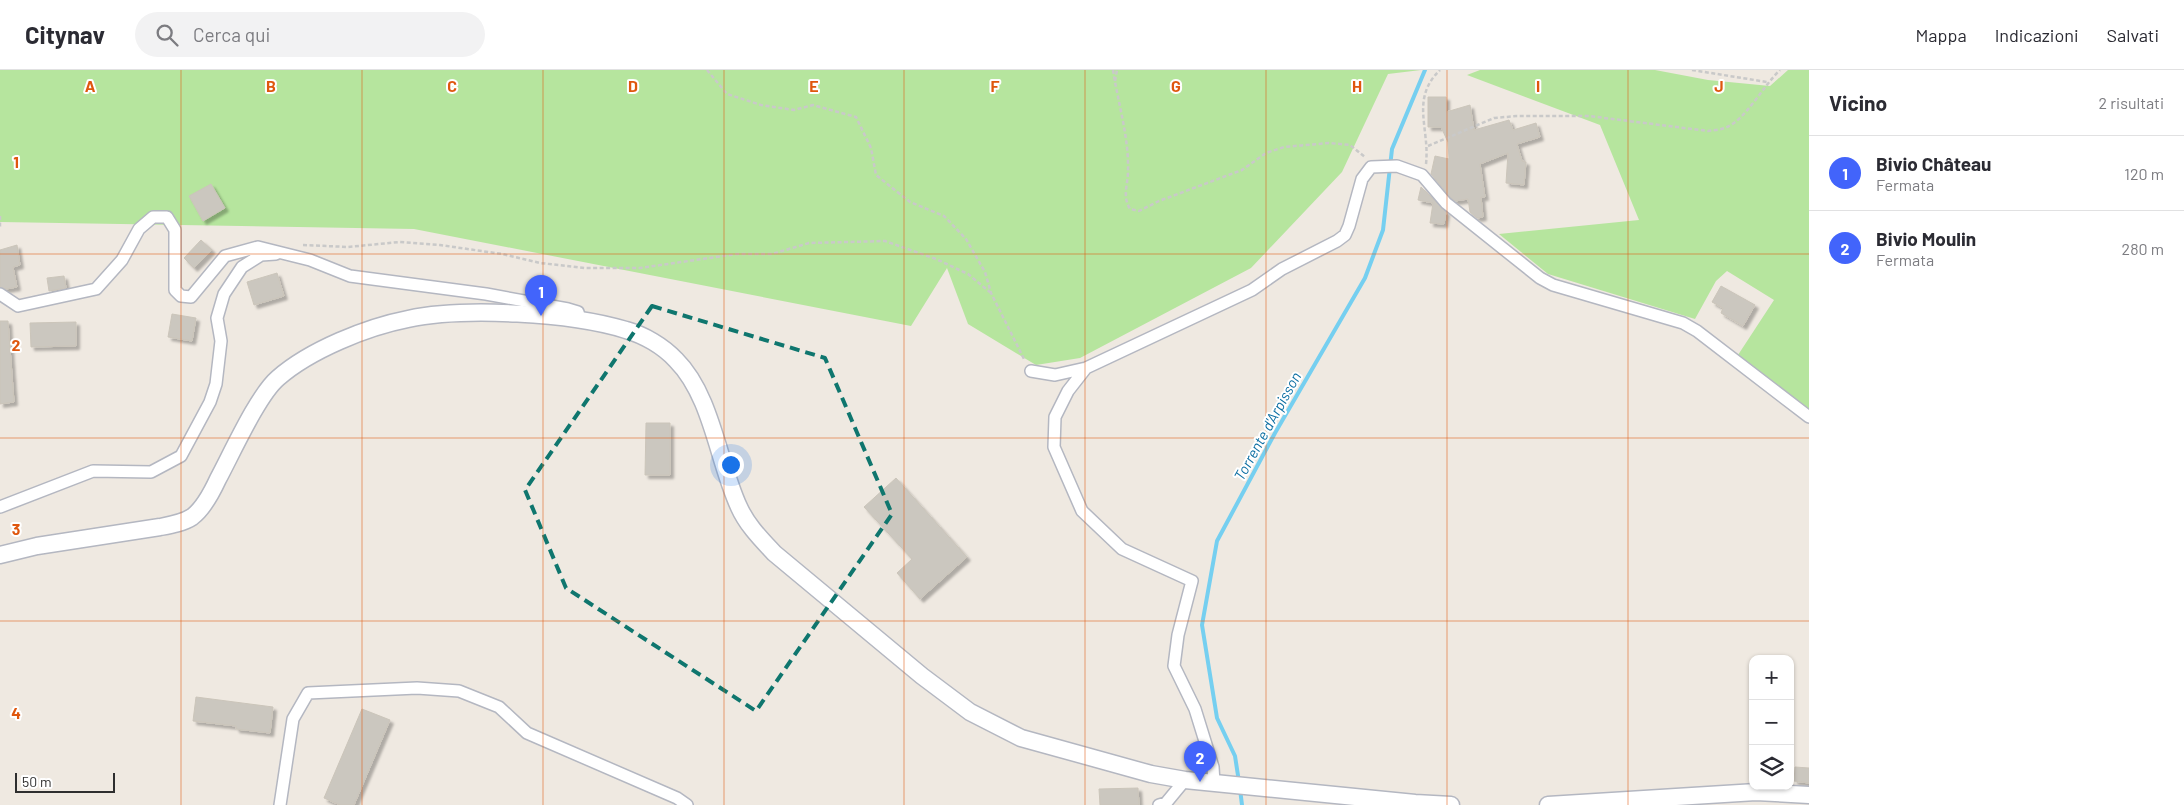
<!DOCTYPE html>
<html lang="it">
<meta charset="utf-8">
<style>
body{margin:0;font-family:Barlow,sans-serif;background:#f2f2f3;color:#2b2b33}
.controls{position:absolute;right:15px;bottom:15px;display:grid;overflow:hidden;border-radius:10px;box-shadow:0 1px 4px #0004}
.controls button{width:45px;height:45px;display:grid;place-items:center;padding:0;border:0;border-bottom:1px solid #e1e1e2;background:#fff;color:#2b2b33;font:25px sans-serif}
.scale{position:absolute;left:15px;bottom:12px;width:100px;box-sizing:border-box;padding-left:5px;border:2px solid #2e2e2e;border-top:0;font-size:14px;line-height:18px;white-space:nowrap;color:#2e2e2e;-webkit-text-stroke:4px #fff;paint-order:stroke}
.you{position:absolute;left:730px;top:394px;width:18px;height:18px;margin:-12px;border:4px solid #fff;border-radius:50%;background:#1a73e8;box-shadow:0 0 0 8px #1a73e833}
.badge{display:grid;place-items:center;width:32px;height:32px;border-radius:50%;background:#4264fb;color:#fff;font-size:16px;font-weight:700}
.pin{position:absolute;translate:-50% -41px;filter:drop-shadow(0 1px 2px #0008)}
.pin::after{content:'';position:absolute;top:26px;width:18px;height:15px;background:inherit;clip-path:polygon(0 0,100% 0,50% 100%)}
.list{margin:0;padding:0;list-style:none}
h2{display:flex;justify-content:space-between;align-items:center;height:65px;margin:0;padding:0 20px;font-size:21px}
h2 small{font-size:16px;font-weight:400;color:#7c7c81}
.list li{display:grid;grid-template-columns:32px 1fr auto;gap:15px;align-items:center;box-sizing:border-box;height:75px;padding:0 20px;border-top:1px solid #e1e1e2}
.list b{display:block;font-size:19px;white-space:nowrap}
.list p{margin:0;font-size:16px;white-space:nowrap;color:#7c7c81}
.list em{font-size:16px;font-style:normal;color:#7c7c81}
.icon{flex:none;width:28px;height:28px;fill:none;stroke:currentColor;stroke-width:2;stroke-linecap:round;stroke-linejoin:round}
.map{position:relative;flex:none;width:1809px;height:735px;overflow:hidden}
header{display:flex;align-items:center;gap:30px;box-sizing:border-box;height:70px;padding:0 25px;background:#fff;border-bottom:1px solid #e1e1e2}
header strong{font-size:24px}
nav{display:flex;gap:28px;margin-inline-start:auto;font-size:18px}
.search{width:350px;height:45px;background:#f2f2f3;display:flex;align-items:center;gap:12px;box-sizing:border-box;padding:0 18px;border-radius:28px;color:#7c7c81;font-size:19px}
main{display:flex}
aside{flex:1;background:#fff}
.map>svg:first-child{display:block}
.green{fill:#b6e59e}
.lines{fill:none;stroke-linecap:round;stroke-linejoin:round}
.stream{stroke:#75cff0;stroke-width:4}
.building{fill:#cbc7bf;stroke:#cbc5ba;filter:url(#shadow)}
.street-casing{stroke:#b4b7c1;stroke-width:14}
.secondary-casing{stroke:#b4b7c1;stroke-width:19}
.path{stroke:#c9c9c9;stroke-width:2.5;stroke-dasharray:4 2.5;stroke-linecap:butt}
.street{stroke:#fff;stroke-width:11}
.secondary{stroke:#fff;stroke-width:16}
.marked{fill:none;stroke:#0f766e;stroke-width:4;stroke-dasharray:10 6;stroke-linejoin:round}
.grid{fill:none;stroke:#df570e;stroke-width:1;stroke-opacity:0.55}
.labels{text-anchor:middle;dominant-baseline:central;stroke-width:4;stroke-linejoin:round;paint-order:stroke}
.water-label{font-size:15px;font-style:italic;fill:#0d6fa3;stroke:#fff}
.grid-label{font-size:16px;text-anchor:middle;font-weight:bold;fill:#df570e;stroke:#fff;stroke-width:4;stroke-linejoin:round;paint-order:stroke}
</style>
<header>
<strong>Citynav</strong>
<div class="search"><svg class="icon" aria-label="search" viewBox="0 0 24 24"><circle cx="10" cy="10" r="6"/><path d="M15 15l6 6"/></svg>Cerca qui</div>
<nav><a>Mappa</a><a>Indicazioni</a><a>Salvati</a></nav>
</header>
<main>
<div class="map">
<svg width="1809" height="735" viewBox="0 0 1809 735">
<defs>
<filter id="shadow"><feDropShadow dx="3.5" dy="3.5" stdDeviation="1" flood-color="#0004"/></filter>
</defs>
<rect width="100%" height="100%" fill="#efe9e1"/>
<path class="green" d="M0 0H1421L1388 4 1342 102 1251 198 1080 288 1036 295 968 254 947 198 911 256 414 159 0 152Z
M1480 0H1655L1708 10 1770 16 1788 0H1809V339L1738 285 1774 230 1727 201 1716 211 1695 249 1548 204 1499 164 1639 150 1600 55 1467 5Z"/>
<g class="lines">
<path class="stream" d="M1239 712 1235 686 1217 648 1202 555 1217 471 1275 363 1365 208 1383 160 1392 79 1425 0
M1240 719 1242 735"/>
</g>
<path class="building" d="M1428 27H1446V42L1470 35 1474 60 1509 50 1513 60 1536 53 1540 67 1517 74 1522 91 1526 92 1524 115 1506 113 1508 83 1480 94 1485 127H1481L1483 147 1477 148 1470 142 1468 129 1455 131 1451 128 1431 104 1435 86 1449 89 1448 72 1441 57H1428Z
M211 114 225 138 203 151 189 126Z
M1421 117 1446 142 1444 154 1430 153 1433 133 1418 130Z
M201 170 212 180 194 198 184 188Z
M17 175 20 195 13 197 17 217 6 219 0 217V180Z
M277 203 284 226 254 235 247 212Z
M64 206 66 218 49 221 47 208Z
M1721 216 1755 235 1743 256 1721 243 1723 238 1712 232Z
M172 244 196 248 192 271 168 267Z
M0 251H8L14 332 0 334Z
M76 252V276L31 277 30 253Z
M646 353H670V405H645Z
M896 408 967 487 920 529 897 503 912 489 864 437Z
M196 627 273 637 270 663 236 659V656L193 651Z
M362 639 390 650 354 735H340L324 728Z
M1795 697 1809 698V713L1794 711Z
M1138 718 1139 735H1100L1099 719Z"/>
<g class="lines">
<g class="street-casing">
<path id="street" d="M0 224 18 236 96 219 122 190 139 159 153 147H167L175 160V220L181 226 191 227 225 186 258 177 310 190 350 206 486 224 568 239 578 242 580 250
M1086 298 1068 321 1055 347 1054 377 1082 441 1122 479 1192 511 1178 565 1174 596 1195 639 1213 697 1214 713
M1031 301 1055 305 1086 298 1252 220 1282 199 1337 171 1345 165 1349 156 1362 109 1371 97 1397 96 1422 105 1446 133 1540 208 1553 215 1683 253 1697 261 1809 347
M0 437 93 401 151 402 181 386 210 332 216 314 221 271 217 248 224 224 242 197 261 185 276 184
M280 735 293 649 308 623 417 618 459 621 499 637 527 663 677 728 687 735
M1159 735 1166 733 1185 710"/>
</g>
<g class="secondary-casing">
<path id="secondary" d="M0 485 37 476 160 457C171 455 183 453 192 447 204 438 212 422 218 409 232 383 258 325 278 308 310 280 367 257 408 249 464 237 571 243 626 260 644 265 663 276 676 290 712 326 718 392 739 437 747 455 761 469 774 483L922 606 970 642 1021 668 1151 704 1185 710 1415 733 1451 735
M1548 735 1756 722 1809 725"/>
</g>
<path class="path" d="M707 0 727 24 761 35 794 40 813 35 856 47 871 78 876 105 910 132 944 146 966 169 985 202 991 223 1025 291
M1113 0C1118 33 1129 67 1128 101 1128 115 1122 126 1130 139L1139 141 1159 131 1242 100 1266 83 1284 77 1329 73 1350 75 1365 87
M1692 0 1767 12
M1115 11 1117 0
M1428 76 1494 48 1517 46H1589L1708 61C1714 60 1721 60 1727 57 1746 49 1764 15 1780 0
M1426 94C1430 58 1410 29 1440 0
M0 146V159
M303 175 348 177 400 172 440 175 502 184 540 193 585 198H640L737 184H772L809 173 885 171 936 189 968 204 991 223"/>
<use href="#street" class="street"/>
<use href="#secondary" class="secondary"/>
</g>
<path class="marked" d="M652 236 825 288 892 444 756 641 566 518 525 420Z"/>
<path class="grid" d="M181 0V735M362 0V735M543 0V735M724 0V735M904 0V735M1085 0V735M1266 0V735M1447 0V735M1628 0V735M0 184H1809M0 368H1809M0 551H1809"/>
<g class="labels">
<g class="water-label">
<text transform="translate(1267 356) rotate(-61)">Torrente d'Arpisson</text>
</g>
</g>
<g class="grid-label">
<text x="90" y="22">A</text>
<text x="271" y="22">B</text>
<text x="452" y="22">C</text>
<text x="633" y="22">D</text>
<text x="814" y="22">E</text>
<text x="995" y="22">F</text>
<text x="1176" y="22">G</text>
<text x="1357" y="22">H</text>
<text x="1538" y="22">I</text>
<text x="1719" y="22">J</text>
<text x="16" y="98">1</text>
<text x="16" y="281">2</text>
<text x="16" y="465">3</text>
<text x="16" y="649">4</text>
</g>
</svg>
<div class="controls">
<button>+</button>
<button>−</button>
<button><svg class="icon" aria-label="layers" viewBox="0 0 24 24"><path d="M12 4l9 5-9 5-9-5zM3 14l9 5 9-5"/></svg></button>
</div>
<div class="scale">50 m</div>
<div class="you"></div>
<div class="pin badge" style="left:541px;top:246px">1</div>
<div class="pin badge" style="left:1200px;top:712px">2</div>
</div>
<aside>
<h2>Vicino<small>2 risultati</small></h2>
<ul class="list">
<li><span class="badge">1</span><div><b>Bivio Château</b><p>Fermata</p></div><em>120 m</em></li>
<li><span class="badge">2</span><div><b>Bivio Moulin</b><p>Fermata</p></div><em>280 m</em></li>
</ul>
</aside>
</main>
